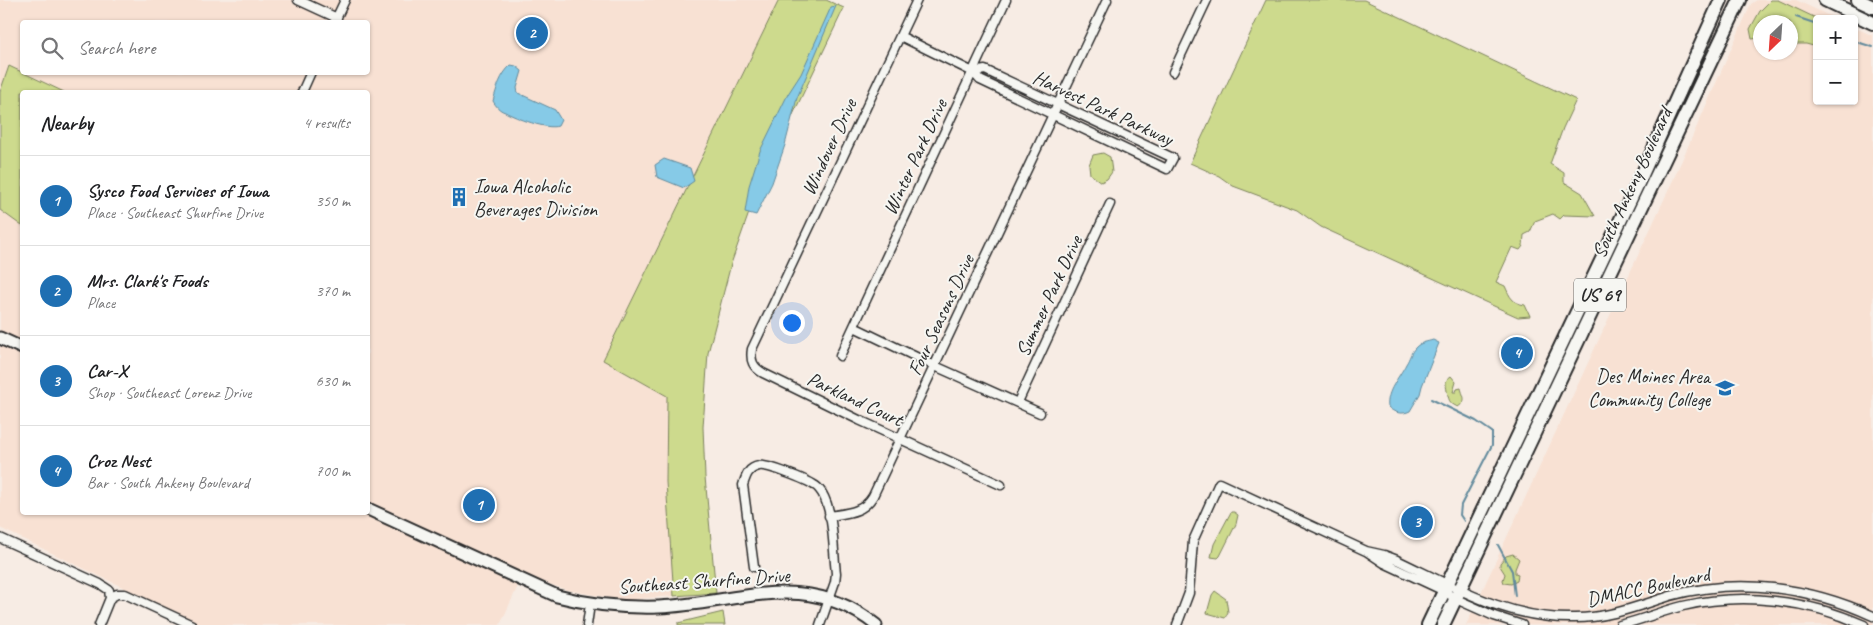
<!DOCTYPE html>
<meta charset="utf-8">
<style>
body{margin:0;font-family:Caveat,sans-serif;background:#f2f2f2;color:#202124}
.controls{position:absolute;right:15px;top:15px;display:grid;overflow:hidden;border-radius:5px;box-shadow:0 1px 4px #0004}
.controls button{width:45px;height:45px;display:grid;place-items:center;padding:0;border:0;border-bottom:1px solid #e0e0e0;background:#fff;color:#202124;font:25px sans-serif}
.compass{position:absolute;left:1753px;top:15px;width:45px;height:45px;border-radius:50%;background:#fff;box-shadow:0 1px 4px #0004;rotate:205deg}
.you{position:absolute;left:791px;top:322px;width:18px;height:18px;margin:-12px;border:4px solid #fff;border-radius:50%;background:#1a73e8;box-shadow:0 0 0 8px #1a73e833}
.badge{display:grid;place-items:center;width:32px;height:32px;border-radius:50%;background:#1f6fb2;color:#fff;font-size:16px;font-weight:700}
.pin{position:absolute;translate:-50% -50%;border:2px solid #fff;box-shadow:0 1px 5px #0006}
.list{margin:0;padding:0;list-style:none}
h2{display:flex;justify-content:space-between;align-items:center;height:65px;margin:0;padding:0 20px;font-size:21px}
h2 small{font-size:16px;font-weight:400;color:#757577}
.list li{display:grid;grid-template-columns:32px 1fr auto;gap:15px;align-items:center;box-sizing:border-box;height:90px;padding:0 20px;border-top:1px solid #e0e0e0}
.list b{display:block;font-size:19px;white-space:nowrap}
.list p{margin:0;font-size:16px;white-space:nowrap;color:#757577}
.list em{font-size:16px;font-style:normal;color:#757577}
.icon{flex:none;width:28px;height:28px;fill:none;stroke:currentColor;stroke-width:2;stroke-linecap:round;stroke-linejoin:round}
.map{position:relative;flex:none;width:1873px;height:625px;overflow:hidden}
.search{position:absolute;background:#fff;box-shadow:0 1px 4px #0004;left:20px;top:20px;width:350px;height:55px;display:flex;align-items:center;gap:12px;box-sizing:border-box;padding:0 18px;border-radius:5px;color:#757577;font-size:19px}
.panel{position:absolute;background:#fff;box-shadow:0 1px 4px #0004;left:20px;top:90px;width:350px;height:425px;border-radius:5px}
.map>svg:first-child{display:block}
.built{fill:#f8e1d3;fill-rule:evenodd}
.green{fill:#cdda8d;stroke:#7c825c}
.water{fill:#86cae7;stroke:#628a9c}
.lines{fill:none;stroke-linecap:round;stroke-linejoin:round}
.stream{stroke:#628a9c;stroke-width:2}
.street-casing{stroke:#2b2b2b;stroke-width:11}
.secondary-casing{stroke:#2b2b2b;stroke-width:15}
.primary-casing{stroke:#2b2b2b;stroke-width:16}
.street{stroke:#f6f6f2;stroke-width:8}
.secondary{stroke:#f6f6f2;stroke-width:11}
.primary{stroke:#f6f6f2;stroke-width:12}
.labels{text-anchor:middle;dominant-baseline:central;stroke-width:4;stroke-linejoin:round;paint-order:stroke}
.shield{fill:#f6f6f2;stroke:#686867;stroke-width:1}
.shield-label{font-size:19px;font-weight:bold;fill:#2b2b2b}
.street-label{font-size:20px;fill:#2b2b2b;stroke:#f6f6f2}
.poi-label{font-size:20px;fill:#2b2b2b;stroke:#f6f6f2;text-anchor:start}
</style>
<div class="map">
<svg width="1873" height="625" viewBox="0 0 1873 625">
<rect width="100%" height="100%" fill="#f7ece4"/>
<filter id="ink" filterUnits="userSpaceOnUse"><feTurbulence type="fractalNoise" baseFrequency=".02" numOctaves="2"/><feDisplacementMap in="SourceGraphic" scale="10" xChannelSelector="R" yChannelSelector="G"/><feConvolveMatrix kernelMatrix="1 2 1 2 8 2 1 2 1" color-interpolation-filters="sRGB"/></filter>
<g filter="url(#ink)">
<path class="built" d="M0 0H779L603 360 667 396 666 482 674 596 622 600 567 590 523 575 500 625H201L0 528V210L22 226V512H368V92H64L23 72H368V22H22V72L9 66 0 92Z
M1757 0H1796L1836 19H1817V101H1854V27L1873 36V625H1466L1674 178 1751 4ZM1760 22H1790V52H1760Z"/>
<path class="green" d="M779 0H826L844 8 757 190 731 264 708 353 703 427 705 477 716 593 674 596 666 482 667 396 603 360Z
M1266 0H1364L1576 100 1563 128 1550 164 1564 173V182L1582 193 1595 216 1564 215 1560 219 1553 214 1535 221 1530 232 1524 235 1523 246 1520 250 1512 247 1496 282 1505 286C1510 297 1512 303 1525 305L1530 316 1518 317 1485 302 1321 227 1297 210 1233 186 1219 176 1190 163Z
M1771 0H1778L1818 19 1817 47 1806 44H1791L1790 22H1760V38L1752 39 1750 29 1760 11Z
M9 66 64 92H22V226L0 210V92Z
M1103 153 1110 157 1112 172 1107 179 1101 182 1090 174 1089 165 1093 155Z
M1451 376 1456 382 1453 392H1456L1457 389 1461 388C1463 397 1468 400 1458 407 1448 403 1449 399 1447 391 1446 384 1444 381 1451 376Z
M1231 512H1234L1238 515 1236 524 1220 556 1218 558 1211 557 1214 544Z
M1513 554 1519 559 1515 569V573L1518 574 1517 581 1511 584 1504 583 1503 580 1505 574 1500 566V563L1506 556Z
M1215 591 1226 599 1228 612 1225 618 1207 613 1212 595Z
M723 612 725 625H678V623Z"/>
<path class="water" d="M836 6 797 98 785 145 772 183 756 215 745 212 749 186 760 151 788 94 801 74 831 7Z
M511 65 516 66 522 71 517 88 518 93 555 110 561 120 558 126C547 130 516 118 505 112 499 110 496 106 493 101 497 88 500 75 511 65Z
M664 159 690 168 694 181 684 188 657 177 655 165Z
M1433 340 1439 343 1422 386 1420 394 1410 411C1402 415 1394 413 1388 407 1386 391 1399 378 1406 364 1410 358 1410 353 1416 347 1421 342 1427 342 1433 340Z"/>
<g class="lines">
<path class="stream" d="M1796 17 1817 24
M1854 41 1873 47
M1431 399 1476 421 1492 432V445L1461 505 1460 515 1464 521
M1498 545 1512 571 1515 596"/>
<g class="street-casing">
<path id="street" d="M298 0 337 18
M917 0 752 349C750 361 753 367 763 373L859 420 1001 485
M335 21 345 0
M900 36 973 72 980 80 1167 169 1173 158 985 70 973 72
M1173 72 1207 0
M302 92 311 72
M854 327 935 366 1040 413
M840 356 1006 0
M1018 402 1110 204
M829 516C847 513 863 513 873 496L1107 0
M0 538 100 584 109 590 110 598
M1366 551 1384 555 1397 560C1454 587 1509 620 1575 618 1608 618 1638 606 1670 596 1738 577 1810 587 1873 616
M754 567 743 485C746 476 748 468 759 466 767 464 807 480 814 485 817 486 820 490 822 493 834 513 833 550 836 573L835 582 820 625
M99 625 110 598 117 594H125L192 625
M587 625 590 604
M1177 625 1189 593 1193 541 1219 483 1366 551 1384 563 1444 591 1456 599 1494 616 1522 625
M1620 625C1642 620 1662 611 1683 606 1743 592 1808 600 1864 625"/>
</g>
<g class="secondary-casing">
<path id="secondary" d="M0 338 22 348
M368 509 557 596C591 605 623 608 659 607 738 604 805 568 876 625"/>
</g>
<g class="primary-casing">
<path id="primary" d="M1825 0 1873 23
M1858 0 1873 7
M1428 625 1642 175 1721 0
M1443 625 1740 0"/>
</g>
<use href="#street" class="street"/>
<use href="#secondary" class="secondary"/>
<use href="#primary" class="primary"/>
</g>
</g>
<defs>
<g id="building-bare" transform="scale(1.5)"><path d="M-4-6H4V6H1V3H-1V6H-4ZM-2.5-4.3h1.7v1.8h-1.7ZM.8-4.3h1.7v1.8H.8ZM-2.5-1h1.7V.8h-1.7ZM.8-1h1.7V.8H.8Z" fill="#1f6fb2" stroke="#f6f6f2" stroke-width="2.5" paint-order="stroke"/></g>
<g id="university-bare" transform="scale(1.5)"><path d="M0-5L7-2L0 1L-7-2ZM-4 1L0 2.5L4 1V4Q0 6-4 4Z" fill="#1f6fb2" stroke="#f6f6f2" stroke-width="2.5" paint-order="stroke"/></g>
</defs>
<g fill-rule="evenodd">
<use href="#building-bare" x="459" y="197"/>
<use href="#university-bare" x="1725" y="388"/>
</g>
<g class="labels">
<rect class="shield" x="1574" y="278.5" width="52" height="33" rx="4"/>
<g class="shield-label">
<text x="1600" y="295">US 69</text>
</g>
<g class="street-label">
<text transform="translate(1103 108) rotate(25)">Harvest Park Parkway</text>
<text transform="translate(829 147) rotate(-65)">Windover Drive</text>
<text transform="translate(915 157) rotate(-65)">Winter Park Drive</text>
<text transform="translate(1632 183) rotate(-65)">South Ankeny Boulevard</text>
<text transform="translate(1049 296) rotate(-65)">Summer Park Drive</text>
<text transform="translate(941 315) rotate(-65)">Four Seasons Drive</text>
<text transform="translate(855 399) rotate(25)">Parkland Court</text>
<text transform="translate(704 581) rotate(-4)">Southeast Shurfine Drive</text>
<text transform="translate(1648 587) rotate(-12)">DMACC Boulevard</text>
</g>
<g class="poi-label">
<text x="474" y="186">Iowa Alcoholic<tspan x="474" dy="23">Beverages Division</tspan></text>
<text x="1710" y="376" text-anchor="end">Des Moines Area<tspan x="1710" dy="23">Community College</tspan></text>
</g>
</g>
</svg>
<div class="controls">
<button>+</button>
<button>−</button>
</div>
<svg class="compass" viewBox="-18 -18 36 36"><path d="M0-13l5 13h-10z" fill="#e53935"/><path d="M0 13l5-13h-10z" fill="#757577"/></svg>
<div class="you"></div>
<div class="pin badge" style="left:479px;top:505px">1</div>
<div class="pin badge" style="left:532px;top:33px">2</div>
<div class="pin badge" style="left:1417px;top:522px">3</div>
<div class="pin badge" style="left:1517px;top:353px">4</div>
<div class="search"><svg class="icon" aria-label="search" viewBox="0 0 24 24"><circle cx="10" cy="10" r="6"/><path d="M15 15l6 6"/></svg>Search here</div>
<section class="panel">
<h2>Nearby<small>4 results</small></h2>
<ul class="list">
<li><span class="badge">1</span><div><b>Sysco Food Services of Iowa</b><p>Place · Southeast Shurfine Drive</p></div><em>350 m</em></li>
<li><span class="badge">2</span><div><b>Mrs. Clark's Foods</b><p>Place</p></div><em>370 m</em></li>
<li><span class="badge">3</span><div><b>Car-X</b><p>Shop · Southeast Lorenz Drive</p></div><em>630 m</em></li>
<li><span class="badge">4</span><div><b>Croz Nest</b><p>Bar · South Ankeny Boulevard</p></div><em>700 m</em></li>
</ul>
</section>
</div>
